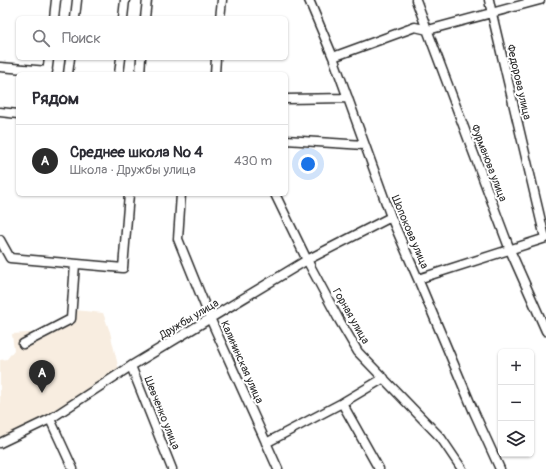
<!DOCTYPE html>
<html lang="ru">
<meta charset="utf-8">
<style>
body{margin:0;font-family:Pangolin,sans-serif;background:#f7f7f7;color:#2b2b33}
.controls{position:absolute;right:12px;bottom:12px;display:grid;overflow:hidden;border-radius:6px;box-shadow:0 1px 3px #0004}
.controls button{width:36px;height:36px;display:grid;place-items:center;padding:0;border:0;border-bottom:1px solid #e1e1e2;background:#fff;color:#2b2b33;font:20px sans-serif}
.you{position:absolute;left:308px;top:164px;width:14px;height:14px;margin:-10px;border:3px solid #fff;border-radius:50%;background:#1a73e8;box-shadow:0 0 0 6px #1a73e833}
.badge{display:grid;place-items:center;width:26px;height:26px;border-radius:50%;background:#2b2b2b;color:#fff;font-size:13px;font-weight:700}
.pin{position:absolute;translate:-50% -33px;filter:drop-shadow(0 1px 2px #0008)}
.pin::after{content:'';position:absolute;top:21px;width:14px;height:12px;background:inherit;clip-path:polygon(0 0,100% 0,50% 100%)}
.list{margin:0;padding:0;list-style:none}
h2{display:flex;justify-content:space-between;align-items:center;height:52px;margin:0;padding:0 16px;font-size:17px}
h2 small{font-size:13px;font-weight:400;color:#7c7c81}
.list li{display:grid;grid-template-columns:26px 1fr auto;gap:12px;align-items:center;box-sizing:border-box;height:72px;padding:0 16px;border-top:1px solid #e1e1e2}
.list b{display:block;font-size:15px;white-space:nowrap}
.list p{margin:0;font-size:13px;white-space:nowrap;color:#7c7c81}
.list em{font-size:13px;font-style:normal;color:#7c7c81}
.icon{flex:none;width:22px;height:22px;fill:none;stroke:currentColor;stroke-width:2;stroke-linecap:round;stroke-linejoin:round}
.map{position:relative;flex:none;width:546px;height:469px;overflow:hidden}
.search{position:absolute;background:#fff;box-shadow:0 1px 3px #0004;left:16px;top:16px;width:272px;height:44px;display:flex;align-items:center;gap:10px;box-sizing:border-box;padding:0 14px;border-radius:6px;color:#7c7c81;font-size:15px}
.panel{position:absolute;background:#fff;box-shadow:0 1px 3px #0004;left:16px;top:72px;width:272px;height:124px;border-radius:6px}
.map>svg:first-child{display:block}
.built{fill:#f8ede0}
.lines{fill:none;stroke-linecap:round;stroke-linejoin:round}
.minor-casing{stroke:#2b2b2b;stroke-width:11}
.minor{stroke:#fff;stroke-width:8}
.labels{text-anchor:middle;dominant-baseline:central;stroke-width:4;stroke-linejoin:round;paint-order:stroke}
.street-label{font-size:11px;fill:#2b2b2b;stroke:#fff}
</style>
<div class="map">
<svg width="546" height="469" viewBox="0 0 546 469">
<rect width="100%" height="100%" fill="#fff"/>
<filter id="ink" filterUnits="userSpaceOnUse"><feTurbulence type="fractalNoise" baseFrequency=".025" numOctaves="2"/><feDisplacementMap in="SourceGraphic" scale="8" xChannelSelector="R" yChannelSelector="G"/><feConvolveMatrix kernelMatrix="1 2 1 2 8 2 1 2 1" color-interpolation-filters="sRGB"/></filter>
<g filter="url(#ink)">
<path class="built" d="M75 310 103 313 110 332 119 370 49 416 0 439V360L7 359 14 350 12 334 43 332 73 321Z"/>
<g class="lines">
<g class="minor-casing">
<path id="minor" d="M309 0 333 57 391 217 418 279 474 412 500 469
M416 0 510 250 546 331
M489 0 492 14 545 238
M54 18 56 0
M75 18 77 0
M123 18 125 0
M145 18 147 0
M220 18 222 0
M333 57 415 27 428 30 540 0
M0 67 48 71
M47 74 49 58
M68 74 70 58
M119 74 121 58
M140 74 141 58
M215 74 216 58
M286 99 348 98
M0 112 18 114
M286 140 364 145
M181 194 178 239 210 318 278 469
M275 194 307 260 338 318 358 352 441 438 462 469
M0 240 10 258 123 268 129 194
M418 279 546 238
M23 344 71 319 75 264
M131 366 172 469
M342 403 379 469
M50 419 73 469
M0 443 50 419 131 366 307 260 391 217
M266 443 342 403 384 378"/>
</g>
<use href="#minor" class="minor"/>
</g>
</g>
<g class="labels">
<g class="street-label">
<text transform="translate(519 82) rotate(77)">Федорова улица</text>
<text transform="translate(489 163) rotate(69)">Фурманова улица</text>
<text transform="translate(410 232) rotate(67)">Шопокова улица</text>
<text transform="translate(351 316) rotate(60)">Горная улица</text>
<text transform="translate(189 319) rotate(-31)">Дружбы улица</text>
<text transform="translate(242 362) rotate(66)">Калининская улица</text>
<text transform="translate(162 413) rotate(68)">Шевченко улица</text>
</g>
</g>
</svg>
<div class="controls">
<button>+</button>
<button>−</button>
<button><svg class="icon" aria-label="layers" viewBox="0 0 24 24"><path d="M12 4l9 5-9 5-9-5zM3 14l9 5 9-5"/></svg></button>
</div>
<div class="you"></div>
<div class="pin badge" style="left:42px;top:393px">A</div>
<div class="search"><svg class="icon" aria-label="search" viewBox="0 0 24 24"><circle cx="10" cy="10" r="6"/><path d="M15 15l6 6"/></svg>Поиск</div>
<section class="panel">
<h2>Рядом<small></small></h2>
<ul class="list">
<li><span class="badge">A</span><div><b>Среднее школа № 4</b><p>Школа · Дружбы улица</p></div><em>430 m</em></li>
</ul>
</section>
</div>
